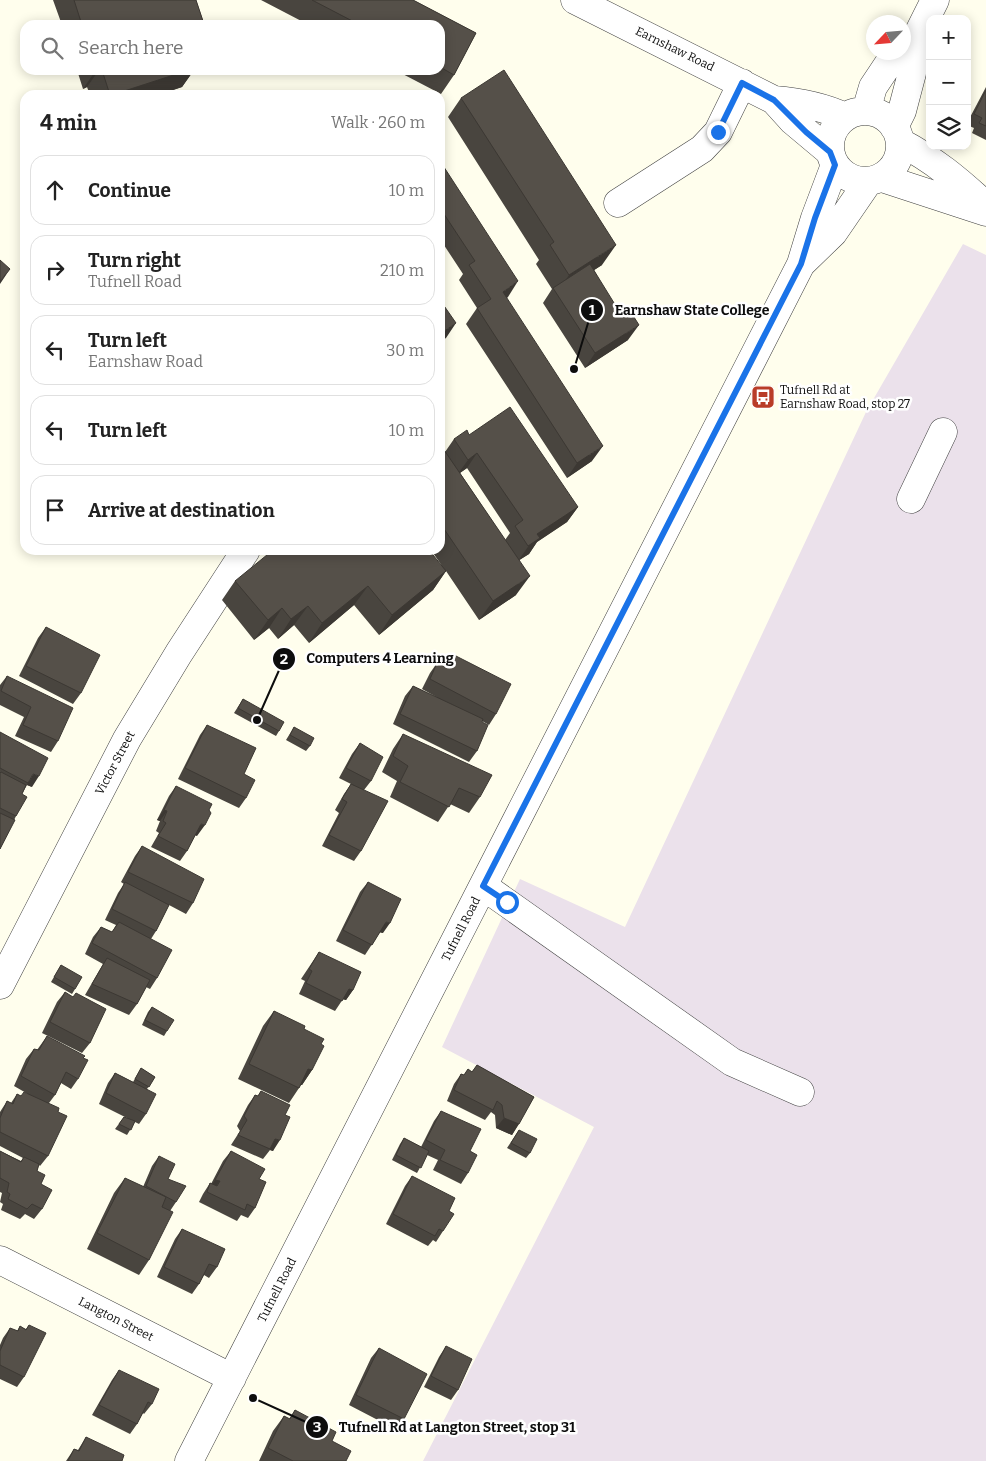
<!DOCTYPE html>
<meta charset="utf-8">
<style>
body{margin:0;font-family:Bitter,serif;background:#f6f6f6;color:#222}
.controls{position:absolute;right:15px;top:15px;display:grid;overflow:hidden;border-radius:10px;box-shadow:0 2px 12px #0003}
.controls button{width:45px;height:45px;display:grid;place-items:center;padding:0;border:0;border-bottom:1px solid #e0e0e0;background:#fff;color:#222;font:25px sans-serif}
.compass{position:absolute;left:866px;top:15px;width:45px;height:45px;border-radius:50%;background:#fff;box-shadow:0 2px 12px #0003;rotate:244deg}
.stop{position:absolute;width:15px;height:15px;margin:-11px;border:4px solid #1a73e8;border-radius:50%;background:#fff}
.stop.end{background:#1a73e8;border-color:#fff;box-shadow:0 1px 5px #0008}
.list{margin:0;padding:0;list-style:none}
h2{display:flex;justify-content:space-between;align-items:center;height:65px;margin:0;padding:0 20px;font-size:21px}
h2 small{font-size:16px;font-weight:400;color:#767676}
.list li{display:grid;grid-template-columns:32px 1fr auto;gap:15px;align-items:center;box-sizing:border-box;height:70px;margin:0 10px 10px;padding:0 10px;border:1px solid #e0e0e0;border-radius:15px}
.list b{display:block;font-size:19px;white-space:nowrap}
.list p{margin:0;font-size:16px;white-space:nowrap;color:#767676}
.list em{font-size:16px;font-style:normal;color:#767676}
.icon{flex:none;width:28px;height:28px;fill:none;stroke:currentColor;stroke-width:2;stroke-linecap:round;stroke-linejoin:round}
.map{position:relative;flex:none;width:986px;height:1461px;overflow:hidden}
.search{position:absolute;background:#fff;box-shadow:0 2px 12px #0003;left:20px;top:20px;width:425px;height:55px;display:flex;align-items:center;gap:12px;box-sizing:border-box;padding:0 18px;border-radius:15px;color:#767676;font-size:19px}
.panel{position:absolute;background:#fff;box-shadow:0 2px 12px #0003;left:20px;top:90px;width:425px;height:465px;border-radius:15px}
.map>svg:first-child{display:block}
.industrial{fill:#ebe1eb}
.lines{fill:none;stroke-linecap:round;stroke-linejoin:round}
.minor-casing{stroke:#404040;stroke-width:29}
.minor{stroke:#fff;stroke-width:28}
.wall{fill:#49453f;fill-rule:evenodd}
.shaded-wall{fill:#3c3833}
.building{fill:#555049;stroke:#3c3833}
.route{stroke:#1a73e8;stroke-width:6}
.labels{text-anchor:middle;dominant-baseline:central;stroke-width:5;stroke-linejoin:round;paint-order:stroke}
.street-label{font-size:12px;fill:#0d0d0d;stroke:#fff}
.poi-label{font-size:12px;fill:#0d0d0d;stroke:#fff;text-anchor:start}
.leader{fill:none;stroke:#0d0d0d;stroke-width:2}
.callout-dot{fill:#0d0d0d;stroke:#fff;stroke-width:2}
.mark-label{font-size:15px;text-anchor:middle;font-weight:bold;fill:#fff}
.callout-label{font-size:14px;text-anchor:middle;font-weight:bold;fill:#0d0d0d;stroke:#fff;stroke-width:5;stroke-linejoin:round;paint-order:stroke}
</style>
<div class="map">
<svg width="986" height="1461" viewBox="0 0 986 1461">
<rect width="100%" height="100%" fill="#fffeed"/>
<path class="industrial" d="M963 244 986 255V1461H423L594 1127 442 1047 520 879 625 927 866 412Z"/>
<g class="lines">
<g class="minor-casing">
<path id="minor" d="M575 0 774 100 793 121 830 152
M774 100C799 102 822 106 845 117
M830 146a35 35 0 1 1 70 0a35 35 0 1 1-70 0Z
M866 111 873 87 891 60 899 52
M894 127 902 111 912 73 916 38 935 0
M900 142C934 160 958 180 986 206
M882 178 986 212
M618 203 702 149 718 132 742 83
M802 263 833 233 868 182
M911 499 943 432
M483 886 732 1062 800 1092
M0 985 127 739 179 653 246 550
M0 1260 232 1378
M189 1461 801 264 815 218 835 165"/>
</g>
<use href="#minor" class="minor"/>
</g>
<path class="wall" d="M53 0H196L204 24 203 25H62Z
M261 0H413L476 33 454 75 441 94 395 70H440V25H309Z
M77 70H194L182 87 158 95H90L87 87 83 89Z
M986 87V140L972 133 974 128 967 125V123Z
M461 98 602 265 594 270 628 340 585 368 543 303 552 289 536 264 539 260 448 117Z
M440 161 508 297 506 298 592 461 567 478 466 324 477 308 459 280 463 274 440 239Z
M469 435 578 507 567 522 537 542 529 554 519 560 516 595 479 620 446 571 433 590 379 635 354 605 309 643 294 625 278 639 269 628 254 640 222 600 235 581 442 566 431 550H440V444L445 452 454 439ZM467 468 510 533 505 540 460 473Z
M46 627 81 693 73 704 19 676 38 638Z
M454 655 496 714 489 725 482 721 477 751 469 762 393 724 405 696 413 686 440 699 422 689 430 673 437 663 446 668Z
M7 676 58 741 51 752 15 736 24 717 0 705V685Z
M243 699 279 731 276 736 234 713Z
M207 725 244 774 246 798 239 808 178 779 200 735Z
M294 727 310 746 306 751 286 740Z
M0 732 32 787 27 785 22 794 16 816 0 849Z
M403 734 480 797 469 813 450 804 438 822 390 797 397 781 382 772 393 749Z
M360 743 371 781 364 790 361 851 354 861 322 846 339 813 335 810 344 794 351 784 339 778 352 754Z
M176 786 197 836 195 835 187 851 180 861 151 847 159 833 156 831 160 821 157 820 169 796Z
M142 846 193 903 186 914 169 905 156 931 151 939 157 978 150 989 146 987 137 1004 129 1015 85 995 103 964 85 954 93 937 101 927 112 932 116 925 105 920 118 893 124 884 121 882 135 856Z
M368 882 383 933 380 932 365 955 336 941 360 892Z
M319 952 353 990 346 1000 343 999 335 1011 299 994 305 981 301 979Z
M61 965 75 989 72 994 51 982Z
M65 992 90 1043 82 1053 42 1033 57 1002Z
M152 1007 167 1031 164 1036 142 1025 148 1012Z
M274 1011 304 1029 321 1044 312 1070 302 1085H301L289 1103 238 1079 263 1026Z
M47 1036 78 1079 71 1089 61 1083 55 1095 49 1103 48 1156 40 1166 39 1165 37 1171 41 1184 42 1209 34 1219 25 1214 20 1219 1 1210 3 1204 0 1202 2 1193 0 1192V1151L21 1161 23 1158 0 1146V1112L7 1101 11 1103 17 1094 21 1096 28 1094 14 1086 26 1059 34 1049 37 1050Z
M477 1065 534 1097 512 1135 496 1128 495 1115 491 1112 485 1120 447 1101 454 1084 461 1074 464 1075 468 1069 472 1072Z
M141 1068 155 1077 147 1089 146 1114 139 1124 135 1122 127 1135 115 1129 124 1117 129 1119 99 1104 108 1083 115 1073 133 1082Z
M261 1091 285 1115 273 1151 270 1150 263 1159 231 1145 240 1131 237 1126 248 1105 255 1095 258 1096Z
M441 1111 470 1151 468 1173 461 1184 433 1170 438 1160 427 1155 417 1173 392 1160 400 1144 404 1138 421 1147 434 1121Z
M519 1130 530 1153 526 1158 507 1148Z
M231 1151 259 1179 255 1208 248 1218 241 1215 237 1221 199 1202 203 1194 210 1183 211 1184 223 1161Z
M159 1156 176 1202 170 1211 149 1260 139 1275 87 1249 114 1193 125 1178 143 1187 152 1166Z
M412 1176 443 1231 436 1242 433 1240 428 1246 386 1224 405 1186Z
M182 1229 217 1267 209 1278 204 1275 199 1284 192 1294 157 1277 175 1239Z
M29 1325 24 1377 17 1387 0 1379V1345L3 1338 10 1328 17 1331 20 1326 26 1329Z
M446 1346 458 1390 451 1400 424 1387 439 1357Z
M379 1348 404 1419 397 1430 349 1405 371 1358Z
M119 1370 152 1404 144 1414 143 1413 137 1424 130 1434 92 1415 112 1380Z
M295 1410 332 1441 346 1461H259L273 1431 284 1416 289 1419Z
M86 1437 122 1461H66L74 1449 78 1450Z"/>
<path class="shaded-wall" d="M96 70H99L87 87 83 89Z
M189 70H194L182 87 158 95H112Z
M616 245 602 265 557 294V293L569 275Z
M10 269 0 284V281Z
M518 281 508 297 492 307 503 292Z
M456 323 446 338 440 342V334Z
M639 325 628 340 585 368 595 353Z
M603 446 592 461 567 478 577 463Z
M477 453 467 468 457 475 468 460Z
M578 507 567 522 537 542 529 554 518 561 537 534Z
M446 571 433 590 379 635 392 615Z
M530 576 516 595 479 620 493 601Z
M368 586 354 605 309 643 322 623Z
M308 606 294 625 278 639 291 619Z
M282 608 269 628 254 640 268 620Z
M33 774 39 776 32 787 27 785Z
M164 810 167 811 160 821 157 820Z
M201 824 205 825 197 836 193 834Z
M386 922 390 923 383 933 378 932Z
M349 989 353 990 346 1000 342 999Z
M308 1069 312 1070 302 1085 298 1084Z
M504 1118 519 1124 512 1135 496 1128Z
M275 1139 280 1140 273 1151 270 1150Z
M215 1180 220 1181 212 1191 208 1190Z"/>
<path class="building" d="M74 0H196L204 24 201 25H82Z
M312 0H413L476 33 454 75 440 67V25H360Z
M102 70H189L112 95H110Z
M504 70 616 245 569 275 550 245 554 242 461 98Z
M986 90V126L979 123 982 118 974 114Z
M440 161 518 281 503 292 603 446 577 463 477 308 491 299 469 265 475 261 440 208Z
M0 260 10 269 0 281Z
M590 264 619 311 627 306 639 325 595 353 553 288Z
M440 300 456 323 440 334Z
M510 407 578 507 537 534 540 538 528 546 515 526 523 520 477 453 468 460 454 439 467 430 469 435Z
M440 444 530 576 493 601 440 523Z
M273 550H429L446 571 392 615 368 586 322 623 308 606 291 619 282 608 268 620 235 581Z
M46 627 100 655 81 693 26 666Z
M454 655 511 684 496 714 430 679 437 663 447 668Z
M7 676 73 708 58 741 23 725 31 707 1 691Z
M413 686 483 719 482 722 488 725 477 751 400 714Z
M243 699 284 722 279 731 238 708Z
M207 725 256 748 244 774 255 780 246 798 185 768Z
M294 727 314 738 310 746 290 735Z
M0 732 48 758 39 776 33 774 28 783 0 768Z
M403 734 492 775 480 797 459 788 449 807 400 782 408 766 393 756Z
M360 743 383 757 371 781 346 768Z
M1 772 26 785 22 794 27 797 16 816 0 808V773Z
M351 784 388 801 361 851 329 835 347 802 342 799Z
M176 786 212 804 209 810 211 813 205 825 201 824 187 851 158 836 166 823 163 821 167 811 164 810Z
M0 813 15 820 0 849Z
M142 846 204 879 193 903 128 872Z
M125 882 169 905 156 931 112 909Z
M368 882 401 899 390 923 386 922 372 945 343 930Z
M119 922 172 950 157 978 92 943 101 927 112 932Z
M319 952 361 972 353 990 349 989 342 1001 306 983 312 971 309 969Z
M107 958 150 980 137 1004 92 984Z
M61 965 82 977 75 989 54 977Z
M65 992 73 997 76 993 106 1009 90 1043 50 1022Z
M152 1007 174 1020 167 1031 145 1020Z
M274 1011 305 1026 304 1029 324 1039 321 1044 324 1046 312 1070 308 1069 299 1088 249 1064Z
M47 1036 85 1056 83 1058 88 1060 78 1079 66 1072 55 1095 21 1076 34 1049 39 1050Z
M477 1065 534 1097 519 1124 504 1118 502 1105 497 1101 493 1110 454 1090 461 1074 464 1075 468 1069 472 1072Z
M141 1068 155 1077 149 1087 135 1079Z
M115 1073 156 1094 146 1114 106 1093Z
M261 1091 290 1105 285 1115 290 1117 280 1140 275 1139 270 1149 238 1135 247 1120 244 1116 255 1095 258 1096Z
M24 1092 59 1108 58 1112 67 1116 48 1156 0 1132V1118L7 1101 13 1104 17 1094 21 1096Z
M441 1111 481 1129 470 1151 477 1155 468 1173 440 1160 445 1150 426 1140Z
M124 1117 135 1121 131 1130 119 1124Z
M519 1130 537 1139 530 1153 511 1143Z
M404 1138 429 1151 421 1168 396 1155Z
M0 1151 21 1162 24 1157 39 1164 37 1171 45 1175 41 1184 52 1190 42 1209 32 1204 27 1209 8 1199 10 1194 7 1192 9 1183 0 1178Z
M231 1151 265 1169 259 1179 266 1182 255 1208 247 1204 245 1210 207 1192 210 1183 217 1186 220 1181 215 1180Z
M159 1156 175 1164 168 1179 186 1186 176 1202 146 1186Z
M412 1176 455 1198 449 1211 454 1214 443 1231 439 1229 435 1236 393 1214Z
M125 1178 166 1197 162 1207 173 1212 149 1260 97 1233Z
M182 1229 225 1249 217 1267 209 1264 199 1284 164 1267Z
M29 1325 46 1333 24 1377 0 1365V1351L10 1328 18 1331 20 1326 26 1330Z
M446 1346 472 1359 458 1390 431 1376Z
M379 1348 427 1374 404 1419 356 1395Z
M119 1370 159 1389 152 1404 148 1402 137 1424 99 1405Z
M295 1410 336 1432 332 1441 351 1451 346 1461H293L268 1448 284 1416 290 1419Z
M86 1437 124 1455 122 1461H68L74 1449 79 1451Z"/>
<g class="lines">
<path class="route" d="M507 902 483 886 801 264 815 218 835 165 830 152 806 132 774 100 742 83 718 132"/>
</g>
<defs>
<g id="bus-square" transform="scale(1.25)"><rect x="-9" y="-9" width="18" height="18" rx="4" fill="#b93c28" stroke="#fff"/><path d="M-5-6H5V4H4V6H2V4H-2V6H-4V4H-5ZM-3.5-4V0h7V-4ZM-3.5 1.2v1.5H-2V1.2ZM2 1.2v1.5H3.5V1.2Z" fill="#fff"/></g>
</defs>
<g fill-rule="evenodd">
<use href="#bus-square" x="763" y="397"/>
</g>
<g class="labels">
<g class="street-label">
<text transform="translate(675 49) rotate(26)">Earnshaw Road</text>
<text transform="translate(115 763) rotate(-62)">Victor Street</text>
<text transform="translate(461 929) rotate(-63)">Tufnell Road</text>
<text transform="translate(277 1290) rotate(-63)">Tufnell Road</text>
<text transform="translate(116 1319) rotate(27)">Langton Street</text>
</g>
<g class="poi-label">
<text x="780" y="390">Tufnell Rd at<tspan x="780" dy="14">Earnshaw Road, stop 27</tspan></text>
</g>
</g>
<path class="leader" d="M574 369L592 310M257 720L284 659M253 1398L317 1427"/>
<g class="callout-dot">
<circle cx="574" cy="369" r="5"/>
<circle cx="257" cy="720" r="5"/>
<circle cx="253" cy="1398" r="5"/>
<circle cx="592" cy="310" r="12"/>
<circle cx="284" cy="659" r="12"/>
<circle cx="317" cy="1427" r="12"/>
</g>
<g class="mark-label">
<text x="592" y="315">1</text>
<text x="284" y="664">2</text>
<text x="317" y="1432">3</text>
</g>
<g class="callout-label">
<text x="692" y="315">Earnshaw State College</text>
<text x="380" y="663">Computers 4 Learning</text>
<text x="457" y="1432">Tufnell Rd at Langton Street, stop 31</text>
</g>
</svg>
<div class="controls">
<button>+</button>
<button>−</button>
<button><svg class="icon" aria-label="layers" viewBox="0 0 24 24"><path d="M12 4l9 5-9 5-9-5zM3 14l9 5 9-5"/></svg></button>
</div>
<svg class="compass" viewBox="-18 -18 36 36"><path d="M0-13l5 13h-10z" fill="#e53935"/><path d="M0 13l5-13h-10z" fill="#767676"/></svg>
<div class="stop" style="left:507px;top:902px"></div>
<div class="stop end" style="left:718px;top:132px"></div>
<div class="search"><svg class="icon" aria-label="search" viewBox="0 0 24 24"><circle cx="10" cy="10" r="6"/><path d="M15 15l6 6"/></svg>Search here</div>
<section class="panel">
<h2>4 min<small>Walk · 260 m</small></h2>
<ul class="list">
<li><svg class="icon" aria-label="ahead" viewBox="0 0 24 24"><path d="M12 20V5M6 11l6-6 6 6"/></svg><div><b>Continue</b></div><em>10 m</em></li>
<li><svg class="icon" aria-label="right" viewBox="0 0 24 24"><path d="M7 20v-9h11M14 6l5 5-5 5"/></svg><div><b>Turn right</b><p>Tufnell Road</p></div><em>210 m</em></li>
<li><svg class="icon" aria-label="left" viewBox="0 0 24 24"><path d="M17 20v-9H6M10 6l-5 5 5 5"/></svg><div><b>Turn left</b><p>Earnshaw Road</p></div><em>30 m</em></li>
<li><svg class="icon" aria-label="left" viewBox="0 0 24 24"><path d="M17 20v-9H6M10 6l-5 5 5 5"/></svg><div><b>Turn left</b></div><em>10 m</em></li>
<li><svg class="icon" aria-label="arrive" viewBox="0 0 24 24"><path d="M6 21V4h12l-3 4 3 4H6"/></svg><div><b>Arrive at destination</b></div></li>
</ul>
</section>
</div>
